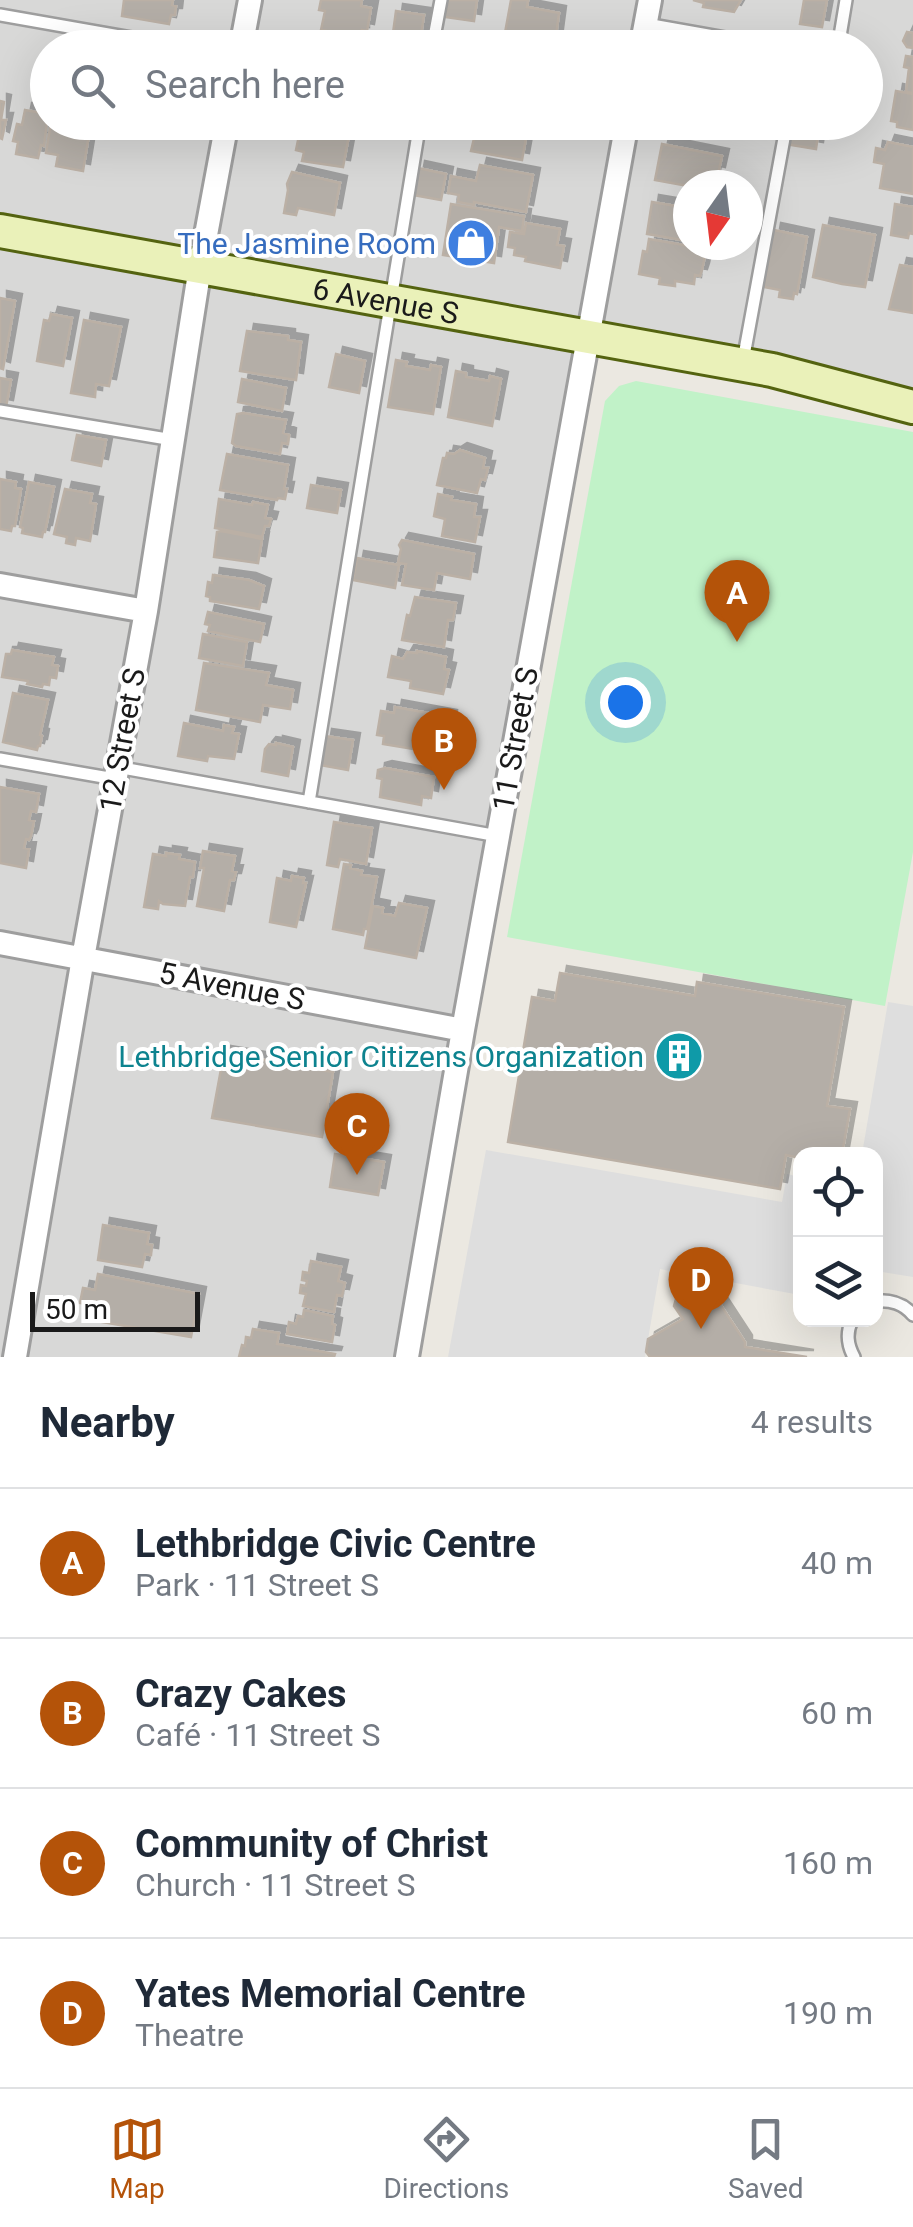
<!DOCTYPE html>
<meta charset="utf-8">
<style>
body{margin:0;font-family:Roboto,sans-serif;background:#f2f2f3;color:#1f2937}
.controls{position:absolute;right:30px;bottom:30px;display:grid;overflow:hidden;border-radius:20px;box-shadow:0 10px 40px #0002}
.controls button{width:90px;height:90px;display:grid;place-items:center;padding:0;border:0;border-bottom:2px solid #e0e1e3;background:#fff;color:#1f2937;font:50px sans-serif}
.compass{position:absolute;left:673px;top:170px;width:90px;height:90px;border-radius:50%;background:#fff;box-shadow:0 10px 40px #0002;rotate:194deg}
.scale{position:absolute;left:30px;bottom:25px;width:170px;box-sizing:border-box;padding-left:10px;border:5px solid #1a1a1a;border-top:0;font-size:28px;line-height:35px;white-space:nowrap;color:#1a1a1a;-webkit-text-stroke:8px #fff;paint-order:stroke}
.you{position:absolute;left:625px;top:702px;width:35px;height:35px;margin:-25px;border:8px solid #fff;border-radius:50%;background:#1a73e8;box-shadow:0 0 0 15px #1a73e833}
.badge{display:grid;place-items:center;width:65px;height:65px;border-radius:50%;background:#b45309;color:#fff;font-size:32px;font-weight:700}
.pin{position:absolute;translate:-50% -82px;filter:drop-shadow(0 2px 5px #0008)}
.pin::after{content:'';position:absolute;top:52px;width:35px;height:30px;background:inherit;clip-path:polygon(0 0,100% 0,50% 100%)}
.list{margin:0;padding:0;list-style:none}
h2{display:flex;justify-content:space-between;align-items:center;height:130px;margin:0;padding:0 40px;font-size:42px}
h2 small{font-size:32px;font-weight:400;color:#747a83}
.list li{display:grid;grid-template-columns:65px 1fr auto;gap:30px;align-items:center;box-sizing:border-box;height:150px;padding:0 40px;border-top:2px solid #e0e1e3}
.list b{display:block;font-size:38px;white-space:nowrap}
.list p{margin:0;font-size:32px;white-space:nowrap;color:#747a83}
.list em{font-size:32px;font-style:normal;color:#747a83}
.icon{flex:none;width:55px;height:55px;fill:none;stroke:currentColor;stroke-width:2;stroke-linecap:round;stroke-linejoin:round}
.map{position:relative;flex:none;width:913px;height:1357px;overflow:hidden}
.search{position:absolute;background:#fff;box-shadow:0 10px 40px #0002;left:30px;right:30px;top:30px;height:110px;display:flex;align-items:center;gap:25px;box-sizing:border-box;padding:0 35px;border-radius:55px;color:#747a83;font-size:38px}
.sheet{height:730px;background:#fff}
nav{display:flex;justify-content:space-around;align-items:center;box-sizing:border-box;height:140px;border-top:2px solid #e0e1e3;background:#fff;font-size:28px;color:#747a83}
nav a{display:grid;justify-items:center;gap:5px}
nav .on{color:#b45309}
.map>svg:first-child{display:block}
.residential{fill:#d8d8d7;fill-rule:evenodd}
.park{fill:#c1f2c8}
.parking{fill:#dedede}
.building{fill:#b4aea7;stroke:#bbb0a5;stroke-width:2.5;filter:url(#shadow)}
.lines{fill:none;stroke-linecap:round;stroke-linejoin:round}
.service-casing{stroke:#9e9e9e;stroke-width:16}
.minor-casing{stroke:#9e9e9e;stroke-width:28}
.secondary-casing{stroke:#546310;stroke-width:38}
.service{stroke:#fff;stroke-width:11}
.minor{stroke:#fff;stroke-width:22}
.secondary{stroke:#eaf1b9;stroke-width:32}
.labels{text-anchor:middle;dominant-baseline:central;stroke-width:8;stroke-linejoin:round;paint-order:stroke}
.shop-label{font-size:30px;fill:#366cbe;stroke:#fff;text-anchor:end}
.street-label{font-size:30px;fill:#1a1a1a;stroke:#fff}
.culture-label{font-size:30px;fill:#0d838f;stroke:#fff;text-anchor:end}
</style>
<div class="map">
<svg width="913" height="1357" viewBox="0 0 913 1357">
<defs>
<filter id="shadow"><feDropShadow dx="7" dy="-7" stdDeviation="0" flood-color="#0004"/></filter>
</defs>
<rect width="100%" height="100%" fill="#ebe8e1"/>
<path class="residential" d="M0 0H913V407L589 338 407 1357H0ZM48 48H866V122H48ZM688 185H748V245H688Z"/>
<path class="park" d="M636 381 913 432V852L885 1006 507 937 605 401 619 386Z"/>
<path class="parking" d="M888 1002 913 1006V1277L876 1271V1154H862Z
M486 1150 782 1202 787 1174 800 1177V1295L660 1269 645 1357H448Z"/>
<path class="building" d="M124 0H173L172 5 176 6 175 15H171L169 24 122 16Z
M321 0H362L361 6 371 8 367 31 362 30V34L355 33V36L321 30 325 11 319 10Z
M448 0H477L474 21 445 17Z
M511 0H528L527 7 559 13 555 43 514 37 513 34 505 33Z
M693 0H741L734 12 703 7 704 3Z
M804 0H827L822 27 800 24Z
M396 11 424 15 419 48H391Z
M907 32 913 33V48L907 47 903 41Z
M506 35 548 44V48H499L500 41 505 42Z
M321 37 372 48H319Z
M111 39 162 48H109Z
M65 41 89 46V48H64Z
M906 56 913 57V93L906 92 909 68 904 67Z
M896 91 913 94V130L897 127V122L891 121Z
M0 101 4 102 1 120H6L2 139 0 138Z
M25 110 48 114 44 146 41 145 38 158 16 154 18 142 13 141 17 124 22 125Z
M51 122H91L83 171 56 166 58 155 46 153Z
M336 122H364L374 125 372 135 359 133V135L335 128Z
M478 122 521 128 520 137 526 138 522 160 471 151Z
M663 122H707L704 136 662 128Z
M789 122H820L816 149 785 144Z
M301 126 349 135 343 167 302 161 304 152 296 150Z
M888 142 913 147V194L880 188 884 164 874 162 876 148 885 150Z
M662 144 722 156 718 174 714 173 711 185 688 186 655 180Z
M480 165 533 175 526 212 474 202V205L458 202 459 195 448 193 451 176 476 181Z
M418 168 446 174 441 200 413 195Z
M292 172 340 183 334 215 298 208 296 215 284 213 288 190 287 184Z
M652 202 688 208V241L647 234Z
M451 204 524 216 522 231 499 227 494 263 443 255Z
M895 204 913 207V234L909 233 908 238 891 235Z
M526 223 560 229 557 245 564 246 560 268 525 261 526 257 514 255 515 248 508 247 510 232 524 234Z
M823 225 875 235 865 287 842 284 813 277Z
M774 230 807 237 797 294 794 293 793 299 779 297 780 290 764 287Z
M649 239 695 247 694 249 706 251 702 270 700 276 695 275 694 284 675 281V286L659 284 660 278 639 274 643 251 647 252Z
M900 265 913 267V313L889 309Z
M0 298 15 301 3 369 0 368Z
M51 314 72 318 63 366 37 361 44 320 49 321Z
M84 320 121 327 109 386 96 384 95 397 71 393Z
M247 331 288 336V340L301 342 296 380 240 371Z
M336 354 365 361 359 393 329 387Z
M396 360 407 362 406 366 430 370 431 365 441 367 433 414 388 407Z
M456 371 466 373V377L489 381 490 376 501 379 492 426 448 417Z
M0 378 11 380 6 407 0 406Z
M242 379 286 388 282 411 238 402Z
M243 413 286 420 283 433 289 435 288 444 282 443 280 454 236 446 232 443 237 414Z
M77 435 106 440 101 466 72 460Z
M460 450 485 458 483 468H488L485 480 481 479 477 493 437 485 443 458H446L447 453 454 454Z
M227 454 288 465 284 489H287L285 499 278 498 277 500 220 490Z
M0 479 16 482 15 488 21 489 15 526H12L11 531 0 529Z
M29 482 54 487 45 532H43L42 537 22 533 23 528 20 527Z
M311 485 341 490 337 513 307 508Z
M65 489 92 494 90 503 96 504 90 541 76 538 75 545 66 543 67 537 54 534Z
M438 494 452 497 451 500 476 504 474 517H480L475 542 442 536 445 519 434 516Z
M219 499 252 505 253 502 268 505 265 518 271 519 269 526H265L262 537 215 528Z
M221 531 262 539 258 563 214 557 217 532Z
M402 540 474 554 470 579 437 573 434 590 402 585 406 564 398 563 401 549 399 545Z
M357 558 399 565 395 588 353 580Z
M213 575 249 580 264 586 259 609 210 601V597L206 596 208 582 212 583Z
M415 597 456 603 453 620H448L444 647 402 640 407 615 410 616Z
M208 612 264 624 260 642 208 631 210 625 205 624Z
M203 634 247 642 243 666 199 658Z
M12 650 54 657 52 665 58 666 56 678 50 677 49 685 43 684 42 687 27 684 28 681 2 677 6 654H11Z
M417 651 446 657 444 669 449 670 443 694 410 688 411 681 388 677 392 656 403 659 407 652 417 653Z
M204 663 269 673 266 685 293 690 290 709 263 705 260 722 196 710Z
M13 693 48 700 40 735 42 736 40 746H38L37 750 3 742Z
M395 707 450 717 444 754 383 744 384 736 377 735 381 711 394 713Z
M184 723 223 731 224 725 234 727 232 733 239 734 234 759 208 756 207 761 178 756Z
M325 736 353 740 348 770 320 765Z
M276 743 293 747 288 776 262 771 265 749 269 744 276 745Z
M385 768 434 777 431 798 422 796 421 805 380 797 382 779 377 778 378 770Z
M0 787 39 794 36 812 31 811 29 820 34 821 31 836 29 840 26 839 24 848 29 849 26 868 0 863Z
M334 822 372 828 366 864 340 859 338 867 327 865Z
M203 851 235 856 232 871 236 872 234 880H230L224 911 197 906 204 868H200Z
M166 853 180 855 179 859 195 862 193 877H190L185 906 163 904 159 901 158 909 144 907 153 854 166 856Z
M344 864 351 865 350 868 362 871 361 875 377 877 367 929H364L363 935 333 929Z
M292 876 304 878 303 883H306L296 927 270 922 277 878 291 881Z
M399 903 427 908 416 958 365 948 373 906 383 908 382 913 395 916Z
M560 973 695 996 697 982 844 1007 827 1106 850 1109 842 1154H800V1158L786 1155 780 1189 508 1142 532 997 555 1001Z
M224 1053 333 1072 322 1137 212 1118Z
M335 1154 384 1162 378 1195 330 1187Z
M103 1225 149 1233 147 1244 152 1245 151 1255 145 1254 142 1267 98 1260Z
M311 1261 341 1267 338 1281 345 1283 342 1296 337 1295 334 1312 303 1306 306 1294 300 1293 301 1285 306 1286 307 1281 302 1280 303 1272 309 1273Z
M98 1274 199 1294 191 1337 90 1320 93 1305 80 1303 83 1288 95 1290Z
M681 1295 718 1301 745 1342V1347L807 1357H650L646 1352 648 1339 683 1319 674 1306 676 1299Z
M304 1310 333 1316 332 1324 335 1325 332 1342 287 1334 289 1322 296 1324 298 1316 303 1317Z
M253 1329 279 1333 277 1344 335 1354 334 1357H239L242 1345 245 1346 246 1337 251 1338Z"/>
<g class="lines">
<g class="service-casing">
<path id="service" d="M0 15 188 48
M646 24 782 48
M432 48 441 0
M838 48 846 0
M743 361 787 122
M0 411 173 440
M0 759 115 779
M117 767 498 836
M309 802 420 122
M876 1301C891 1300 903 1303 913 1315
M852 1320C846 1333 847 1344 854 1357"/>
</g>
<g class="minor-casing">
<path id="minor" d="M241 48 250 0
M641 48 650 0
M0 585 146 611
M0 943 463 1030
M15 1357 83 958 146 611 200 267 227 122
M407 1357 463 1030 627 122"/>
</g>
<g class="secondary-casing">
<g id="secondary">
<path id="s1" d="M0 231 772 370 913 407"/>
</g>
</g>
<use href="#service" class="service"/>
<use href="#minor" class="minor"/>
<use href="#secondary" class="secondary"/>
</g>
<defs>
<g id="shop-disc" transform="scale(2.5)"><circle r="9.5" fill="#3f7fe0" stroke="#fff"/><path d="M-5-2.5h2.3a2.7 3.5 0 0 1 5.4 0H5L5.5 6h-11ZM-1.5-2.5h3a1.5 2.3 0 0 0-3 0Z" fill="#fff"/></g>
<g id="building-disc" transform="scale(2.5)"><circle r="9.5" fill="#0f9aa8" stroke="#fff"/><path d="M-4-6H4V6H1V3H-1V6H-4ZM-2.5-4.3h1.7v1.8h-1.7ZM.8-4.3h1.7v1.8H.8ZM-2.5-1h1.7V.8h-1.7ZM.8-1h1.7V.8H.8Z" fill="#fff"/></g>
</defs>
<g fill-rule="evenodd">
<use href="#shop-disc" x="471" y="243"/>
<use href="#building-disc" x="679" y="1056"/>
</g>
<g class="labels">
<g class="shop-label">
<text x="436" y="243">The Jasmine Room</text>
</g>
<g class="street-label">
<text stroke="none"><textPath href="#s1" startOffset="392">6 Avenue S</textPath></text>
<text transform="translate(515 739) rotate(-80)">11 Street S</text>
<text transform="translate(122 740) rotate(-80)">12 Street S</text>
<text transform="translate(232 986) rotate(11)">5 Avenue S</text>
</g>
<g class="culture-label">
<text x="644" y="1056">Lethbridge Senior Citizens Organization</text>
</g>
</g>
</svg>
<div class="controls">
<button><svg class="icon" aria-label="locate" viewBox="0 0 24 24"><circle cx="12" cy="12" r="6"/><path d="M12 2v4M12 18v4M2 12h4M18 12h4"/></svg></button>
<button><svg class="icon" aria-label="layers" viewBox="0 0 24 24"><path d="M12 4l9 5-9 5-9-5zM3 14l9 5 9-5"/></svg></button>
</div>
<svg class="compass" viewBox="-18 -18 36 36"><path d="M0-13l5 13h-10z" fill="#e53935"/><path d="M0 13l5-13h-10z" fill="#747a83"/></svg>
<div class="scale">50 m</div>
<div class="you"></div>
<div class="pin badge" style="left:737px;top:642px">A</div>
<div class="pin badge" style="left:444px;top:790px">B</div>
<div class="pin badge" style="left:357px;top:1175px">C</div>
<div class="pin badge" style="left:701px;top:1329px">D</div>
<div class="search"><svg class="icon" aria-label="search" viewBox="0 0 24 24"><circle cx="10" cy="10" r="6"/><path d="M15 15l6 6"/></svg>Search here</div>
</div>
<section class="sheet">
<h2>Nearby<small>4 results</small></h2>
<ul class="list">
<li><span class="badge">A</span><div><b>Lethbridge Civic Centre</b><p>Park · 11 Street S</p></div><em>40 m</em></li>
<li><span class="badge">B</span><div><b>Crazy Cakes</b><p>Café · 11 Street S</p></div><em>60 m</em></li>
<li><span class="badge">C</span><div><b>Community of Christ</b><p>Church · 11 Street S</p></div><em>160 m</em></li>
<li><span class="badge">D</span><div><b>Yates Memorial Centre</b><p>Theatre</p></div><em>190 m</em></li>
</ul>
</section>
<nav>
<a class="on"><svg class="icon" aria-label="map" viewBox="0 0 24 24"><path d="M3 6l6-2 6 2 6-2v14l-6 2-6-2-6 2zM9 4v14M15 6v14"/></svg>Map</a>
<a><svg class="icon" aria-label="directions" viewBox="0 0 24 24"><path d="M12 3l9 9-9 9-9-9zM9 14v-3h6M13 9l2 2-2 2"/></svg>Directions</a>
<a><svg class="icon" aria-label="saved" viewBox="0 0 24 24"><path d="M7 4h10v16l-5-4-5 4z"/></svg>Saved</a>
</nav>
